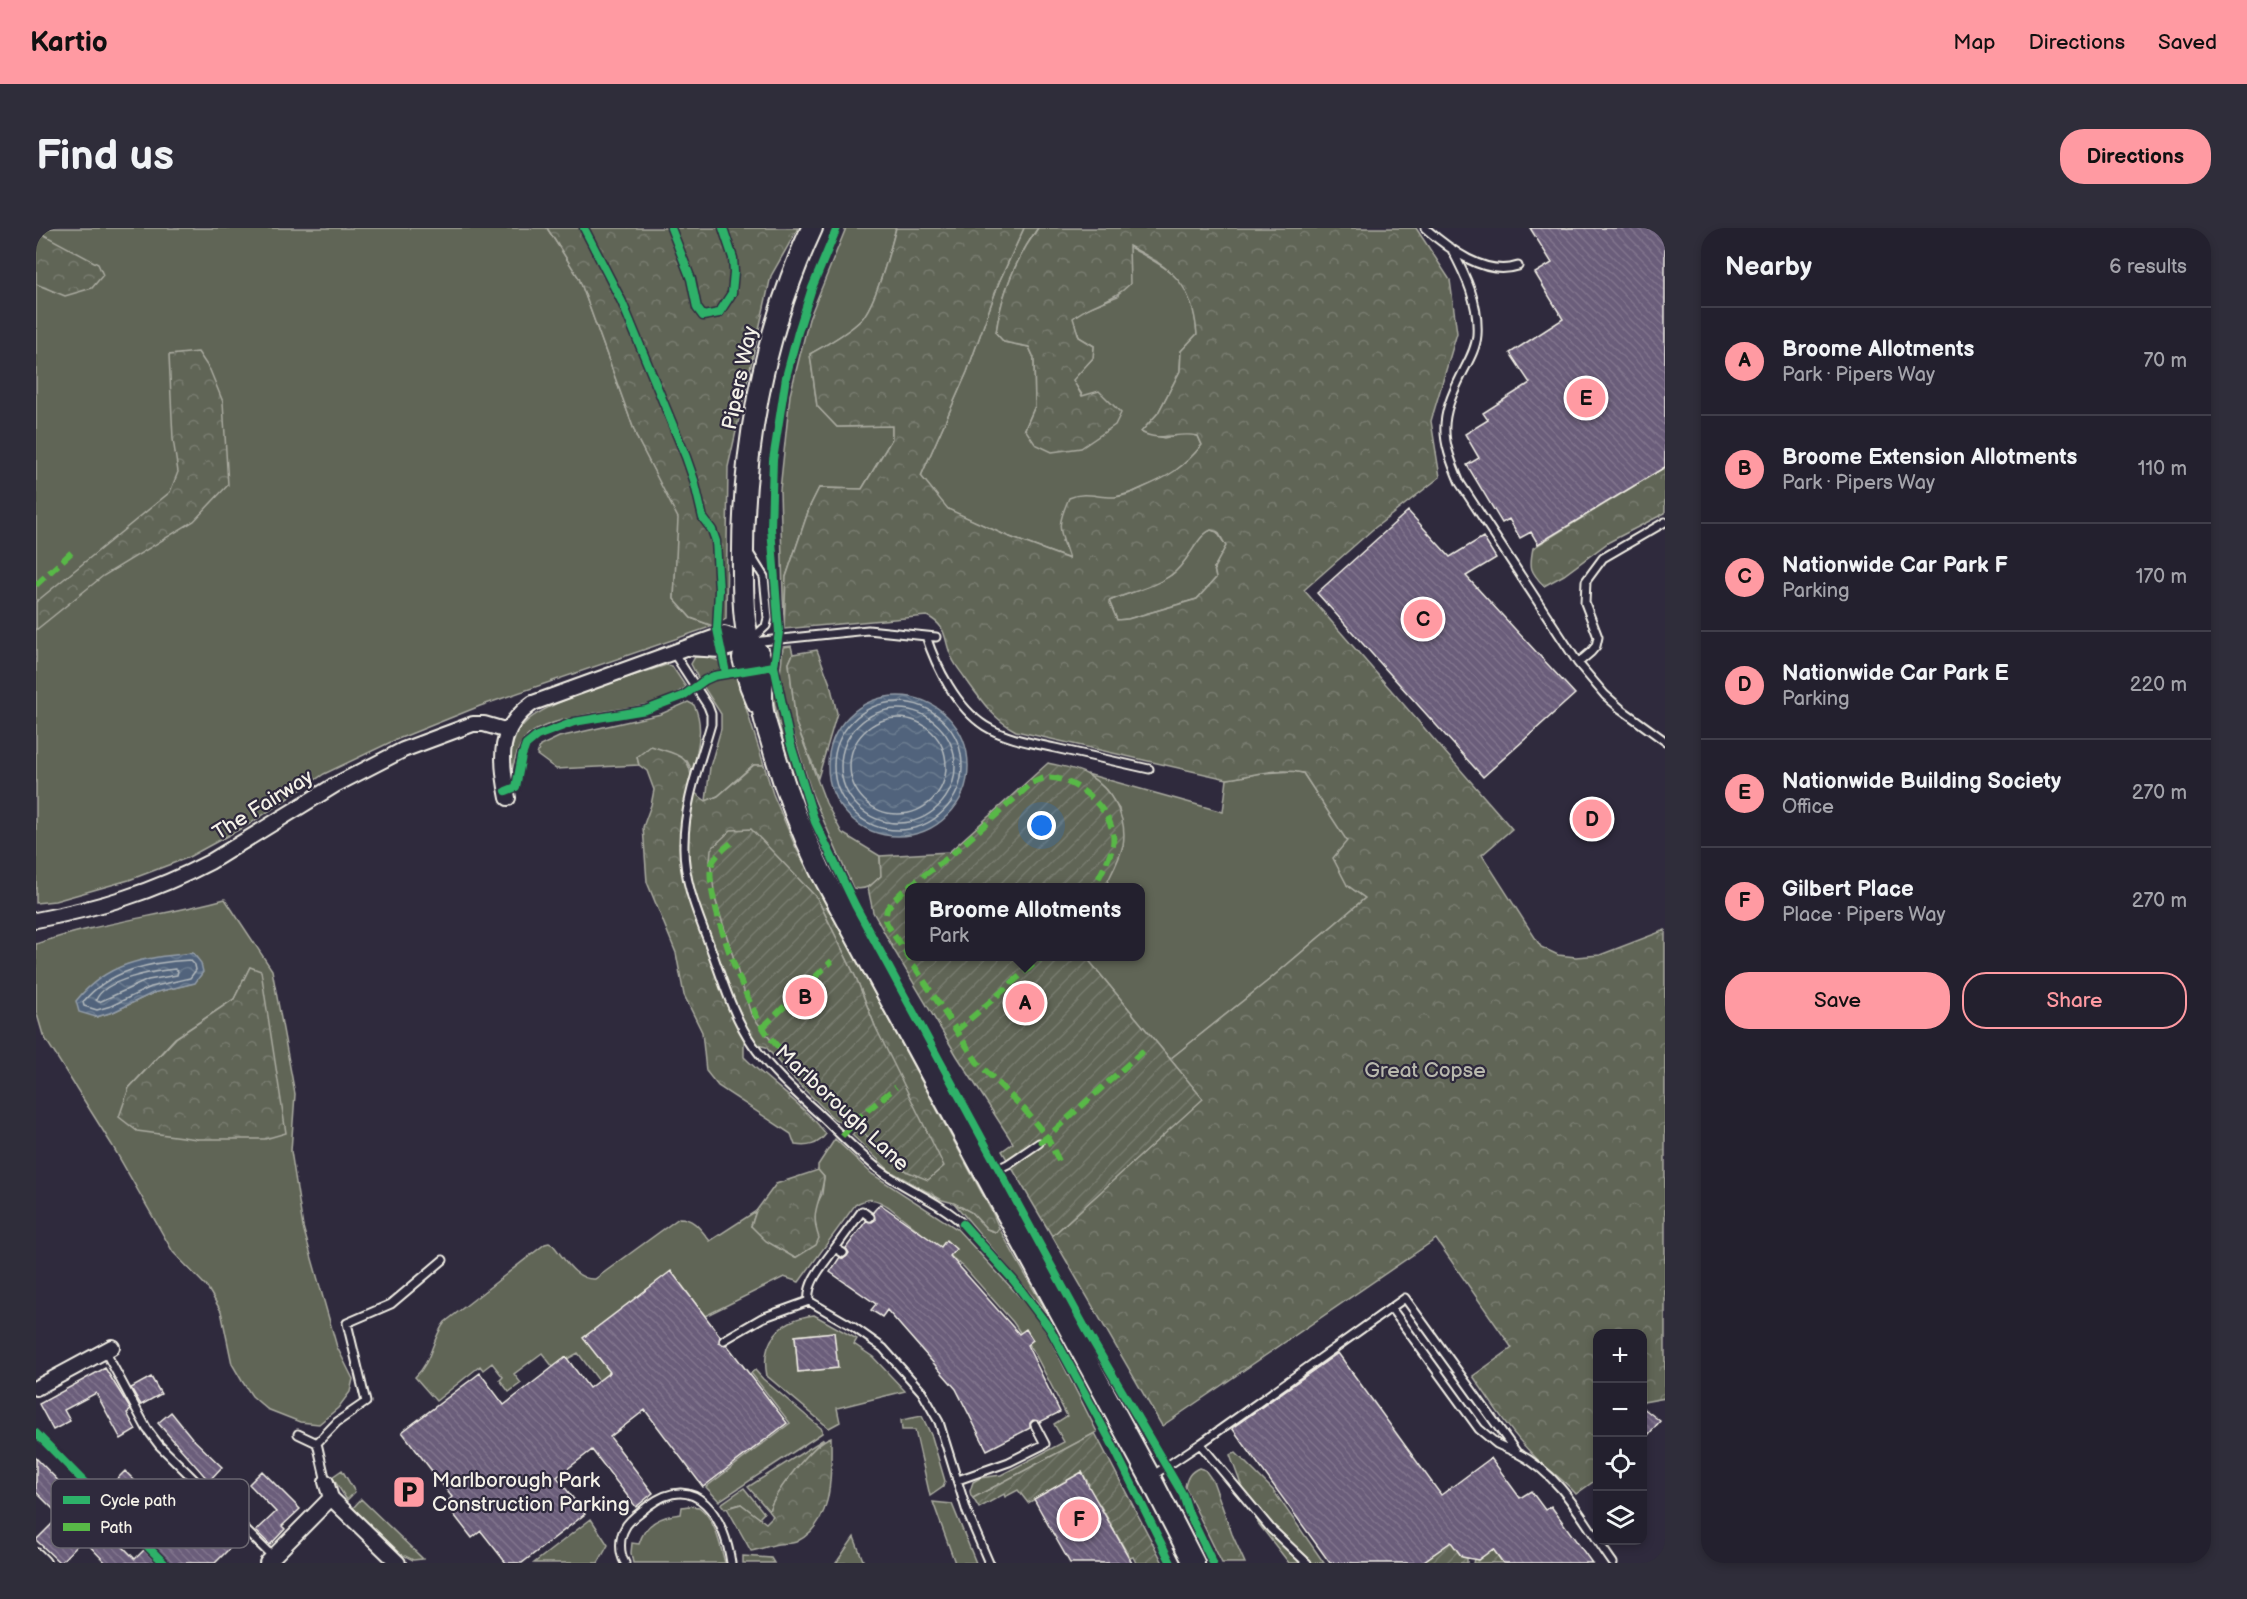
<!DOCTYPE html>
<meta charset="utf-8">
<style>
body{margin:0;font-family:"Balsamiq Sans",sans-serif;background:#2f2d3a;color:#f1f3f6}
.controls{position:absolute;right:18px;bottom:18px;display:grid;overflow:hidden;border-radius:12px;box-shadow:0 3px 9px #0003}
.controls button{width:54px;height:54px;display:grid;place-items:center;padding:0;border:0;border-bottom:2px solid #403e4a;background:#23202e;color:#f1f3f6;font:30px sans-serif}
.you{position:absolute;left:1006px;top:598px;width:21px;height:21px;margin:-15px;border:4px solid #fff;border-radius:50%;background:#1a73e8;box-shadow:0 0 0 9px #1a73e833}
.badge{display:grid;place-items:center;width:39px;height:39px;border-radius:50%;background:#ff9aa2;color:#111;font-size:20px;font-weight:700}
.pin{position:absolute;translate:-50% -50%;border:3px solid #fff;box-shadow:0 2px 6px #0006}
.popup{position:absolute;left:869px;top:655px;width:240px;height:78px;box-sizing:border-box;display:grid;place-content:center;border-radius:12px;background:#23202e;filter:drop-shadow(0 2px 4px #0005);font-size:20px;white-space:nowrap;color:#a3a3aa}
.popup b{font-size:22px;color:#f1f3f6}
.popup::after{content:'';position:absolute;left:50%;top:100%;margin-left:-12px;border:12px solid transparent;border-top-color:#23202e}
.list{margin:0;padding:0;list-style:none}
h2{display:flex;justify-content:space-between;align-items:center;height:78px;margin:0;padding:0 24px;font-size:26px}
h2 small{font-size:20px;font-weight:400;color:#a3a3aa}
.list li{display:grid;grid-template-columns:39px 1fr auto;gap:18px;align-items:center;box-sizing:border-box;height:108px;padding:0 24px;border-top:2px solid #403e4a}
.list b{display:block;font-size:22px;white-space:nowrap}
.list p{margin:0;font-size:20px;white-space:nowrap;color:#a3a3aa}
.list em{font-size:20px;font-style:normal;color:#a3a3aa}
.actions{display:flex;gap:12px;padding:18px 24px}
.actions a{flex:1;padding:14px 0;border:2px solid #ff9aa2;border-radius:24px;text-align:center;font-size:21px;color:#ff9aa2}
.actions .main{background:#ff9aa2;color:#111}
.icon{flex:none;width:33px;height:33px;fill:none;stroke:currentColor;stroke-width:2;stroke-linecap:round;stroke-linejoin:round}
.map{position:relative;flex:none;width:1629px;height:1335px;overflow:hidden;border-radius:24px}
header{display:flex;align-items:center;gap:36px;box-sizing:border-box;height:84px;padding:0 30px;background:#ff9aa2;color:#111}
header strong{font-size:28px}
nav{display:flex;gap:33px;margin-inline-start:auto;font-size:21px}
.intro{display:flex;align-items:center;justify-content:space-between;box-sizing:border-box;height:144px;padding:0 36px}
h1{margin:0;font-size:42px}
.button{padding:15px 27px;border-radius:24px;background:#ff9aa2;color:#111;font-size:21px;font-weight:700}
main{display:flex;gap:36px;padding:0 36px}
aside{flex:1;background:#23202e;border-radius:24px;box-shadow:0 3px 9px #0003}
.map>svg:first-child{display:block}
.grass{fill:#616557;stroke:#aaaba0;stroke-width:1.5;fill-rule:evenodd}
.forest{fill:url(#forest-crowns);stroke:#aaaba0;stroke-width:1.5;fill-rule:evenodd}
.garden{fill:url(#garden-furrows);stroke:#aaaba0;stroke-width:1.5}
.water{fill:url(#water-waves);stroke:#929ca7;stroke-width:1.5}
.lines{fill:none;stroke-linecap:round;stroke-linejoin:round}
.shore{stroke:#b3b9bd;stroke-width:1.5}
.building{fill:url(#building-back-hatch);stroke:#f4f1e8;stroke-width:1.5}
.service-casing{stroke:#f4f1e8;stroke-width:11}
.minor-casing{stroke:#f4f1e8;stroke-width:18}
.secondary-casing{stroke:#f4f1e8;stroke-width:24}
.service{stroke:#2f2a3d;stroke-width:7}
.minor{stroke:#2f2a3d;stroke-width:14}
.secondary{stroke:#2f2a3d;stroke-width:20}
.quiet{stroke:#58b947;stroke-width:6;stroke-dasharray:12 6;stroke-linecap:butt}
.cycleway-casing{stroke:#2f2a3d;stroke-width:11}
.cycleway{stroke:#2db169;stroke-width:8}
.labels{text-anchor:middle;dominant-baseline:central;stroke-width:4.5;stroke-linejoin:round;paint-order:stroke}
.street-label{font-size:21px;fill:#f4f1e8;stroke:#2f2a3d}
.park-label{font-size:21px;fill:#b9b9ae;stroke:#2f2a3d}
.poi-label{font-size:21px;fill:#f4f1e8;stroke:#2f2a3d;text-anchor:start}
.key{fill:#2f2a3d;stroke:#6a6670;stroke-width:1.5}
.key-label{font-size:16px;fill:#f4f1e8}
</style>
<header>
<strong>Kartio</strong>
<nav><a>Map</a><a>Directions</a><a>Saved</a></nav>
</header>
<div class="intro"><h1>Find us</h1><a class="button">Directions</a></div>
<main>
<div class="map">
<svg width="1629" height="1335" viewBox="0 0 1629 1335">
<defs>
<pattern id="forest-crowns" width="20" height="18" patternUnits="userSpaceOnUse" patternTransform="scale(1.5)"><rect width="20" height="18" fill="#616557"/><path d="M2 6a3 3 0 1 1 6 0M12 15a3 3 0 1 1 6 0" fill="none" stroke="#787c6f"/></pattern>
<pattern id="garden-furrows" width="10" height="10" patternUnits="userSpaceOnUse" patternTransform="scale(1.5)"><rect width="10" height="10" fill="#616557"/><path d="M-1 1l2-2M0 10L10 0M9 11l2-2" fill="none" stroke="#787c6f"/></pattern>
<pattern id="water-waves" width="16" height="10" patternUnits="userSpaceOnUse" patternTransform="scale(1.5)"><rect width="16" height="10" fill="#51647c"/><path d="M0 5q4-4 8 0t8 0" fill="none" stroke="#6b7b8f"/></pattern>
<pattern id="building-back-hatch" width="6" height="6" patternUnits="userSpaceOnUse" patternTransform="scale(1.5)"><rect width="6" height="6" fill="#6b5d7a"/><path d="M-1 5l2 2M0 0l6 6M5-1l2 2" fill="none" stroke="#81758d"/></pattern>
</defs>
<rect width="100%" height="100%" fill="#2f2a3d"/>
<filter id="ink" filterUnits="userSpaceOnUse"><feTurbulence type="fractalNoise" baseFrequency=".0167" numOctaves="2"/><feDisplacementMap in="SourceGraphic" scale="12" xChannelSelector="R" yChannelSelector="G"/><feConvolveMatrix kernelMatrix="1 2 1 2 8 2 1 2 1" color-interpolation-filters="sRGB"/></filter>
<g filter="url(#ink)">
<path class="grass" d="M0 0H511L543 50 601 210 643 290 638 371 655 390 677 398 444 478 357 513 288 546 215 595 151 630 93 652 19 673 0 675Z
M810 0H860C854 22 840 77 825 92 811 106 791 116 774 126L781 178 801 199 856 198V211L826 261 783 260 774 278 750 349 748 401 744 262 754 167 773 91Z
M988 0H1002C980 31 965 67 960 105L968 114 993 119 998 130 999 178 989 201 1047 168 1036 152 1057 130 1058 118 1043 109 1036 90 1047 82 1082 68 1092 18C1136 44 1157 50 1161 106L1145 123 1144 143 1122 185 1105 204 1128 210 1149 205 1162 208 1166 217 1154 231 1134 248 1097 264 1080 269 1026 313 1034 331 971 308 911 281 885 248 931 144 963 54Z
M1175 302 1181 304 1190 318 1178 340 1180 350 1161 371 1092 391 1081 392 1073 373C1092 365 1118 358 1135 347 1152 336 1159 308 1175 302Z
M755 418 757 426 753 435 760 495 790 575 806 605 844 628 845 648C836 657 830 663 817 660L776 566 756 502 744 447 747 419Z
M659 429H671L683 433 685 443 670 446 663 452 655 436Z
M630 437 636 438 650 459C639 467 627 473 613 476 585 483 503 488 487 513 480 523 477 537 475 548 473 530 475 510 488 496 508 473 598 448 630 437Z
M734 443 760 548 783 612 820 686 951 931 802 660 768 584 752 535 731 444Z
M700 448 728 537H717L682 568 670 573 674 539 685 501V486L667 458 674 453Z
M652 474 658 477C669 499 661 521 657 544L651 533 601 529 603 537 520 541 501 527 504 518 523 509 625 486Z
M1258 543 1267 545 1312 613 1311 657 1329 670 1233 752 1134 831 1050 729 1104 728V660L1069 659 1087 618 1083 581 1070 562 1051 546 1187 584 1191 551 1226 545Z
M189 671 236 742 259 866 255 923 267 999 301 1119 317 1151 314 1164 302 1180 283 1196 264 1194 231 1181 216 1168 206 1153 196 1136 185 1083 171 1059 137 1024 76 917 7 807 0 783V716C61 695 126 688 189 671ZM156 725 158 755 117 765 77 784 60 789 104 733ZM214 739 161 911 93 860 139 810 198 771Z
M799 911 836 946 921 1001 993 1079 1011 1105 1061 1204 937 1270 935 1268 934 1263 937 1254 944 1250 965 1247 1028 1214 1018 1196 1031 1188 1000 1128 977 1094 928 1039 853 979C839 970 833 969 819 977L763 1054 748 1049 669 1088 635 1044 548 1111 574 1144 563 1153 542 1125 517 1139 506 1125 478 1146 485 1155 473 1164 464 1152 467 1149 456 1135 447 1142 444 1138 400 1173 379 1149C396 1134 395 1112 409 1094L509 1016 513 1015 517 1017C529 1031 539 1052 559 1051L643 990C658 990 665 1002 674 1013L720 983 715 998 780 999 778 982 786 966 788 949 782 942V937Z
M918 975 935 984 951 1001 960 1004 963 1000 1012 1087Z
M778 1087 821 1111 818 1116 837 1129 869 1163 801 1180 804 1194 793 1200 731 1148C724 1114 744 1091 778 1087ZM798 1104 801 1140 762 1144 759 1108Z
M719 1142 727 1151 786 1201V1205L683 1273 670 1259 754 1195 715 1145Z
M886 1188 896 1209 909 1253 907 1259 894 1268 879 1202H866L865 1192Z
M788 1211C773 1224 738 1265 733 1283L712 1259Z
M306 1242 319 1264 311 1272 296 1249Z
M708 1260 728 1285 723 1290 705 1276 689 1281 685 1276Z
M325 1271 387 1331 377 1332 365 1326 317 1280Z
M897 1274 916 1276 940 1335H919Z
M653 1278 663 1279C679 1291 684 1316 689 1335H597L595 1325 596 1315 603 1316C609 1295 625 1288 645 1286L646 1279Z
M555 1291 572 1317 562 1335H498Z
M818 1309 828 1335H800Z
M707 1328 735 1330 738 1335H707Z"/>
<path class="forest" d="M0 0 8 7 62 36 67 47 56 60 29 68 0 56Z
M511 0H762L735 48 692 239 690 391 677 398 655 390 638 371 642 290 601 210 543 50Z
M860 0H988L963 54 931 144 885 248 912 281 971 308 1033 331C1024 300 1019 302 1033 270 1049 263 1063 270 1079 269 1088 268 1098 264 1106 260 1132 249 1147 240 1166 217L1162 208C1142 203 1124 215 1105 204L1122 185 1144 143 1145 123 1161 106C1157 55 1135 40 1093 18L1094 56C1075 75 1056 74 1037 90L1043 109 1058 118 1057 130 1037 152 1046 168 1063 163 1085 185 1079 197 1045 220 1016 224 999 216 989 201 999 178 998 130 993 119 968 114 960 105C965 67 980 31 1002 0H1380L1414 52 1421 105 1395 193 1404 249 1336 302 1268 362 1476 601 1446 627 1505 719 1522 727 1540 729 1564 727 1629 702V1170L1607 1174 1606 1106H1562L1561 1251 1540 1266C1528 1252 1515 1244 1502 1232 1476 1207 1457 1177 1437 1148L1476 1120 1400 1011 1126 1198 1016 1008 1166 871 1134 831 1233 752 1329 670 1311 657 1297 630 1311 613 1267 545C1242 539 1216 548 1191 551L980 503C957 491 944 471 929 450 925 444 919 437 916 430 907 412 913 399 891 388L748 401 750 349 774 278 783 260 826 261 856 211V198L801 199 781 178 774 126C791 116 811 106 825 92 840 76 854 22 860 0ZM1175 302 1182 304 1190 318 1178 340 1180 350 1161 371 1092 391 1081 392 1073 373C1093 364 1117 360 1135 347 1152 336 1161 307 1175 302Z
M162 124 174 142 187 174 192 257 158 293 67 348 0 402V374L134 264 142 244 137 211 133 127Z
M1629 239V285L1573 314 1528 347 1508 358C1494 343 1493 340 1497 320Z
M781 422 794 456 801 485 782 550 760 495 753 435 757 426Z
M615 518C644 528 658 527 655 562L670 573 682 568 718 537H728L737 566 760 620 957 986 963 1000 960 1004 951 1001 935 984 918 975 906 972 854 943 816 907 822 900 870 943 839 798 821 752 781 670H679L715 785 744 824 814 892 807 896 798 891 750 843 730 819 708 814V829C734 855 768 877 790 906 782 917 772 919 759 917L755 906 682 858 670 843 666 804 648 767 640 725 611 654 607 599 615 577 618 562 611 543 603 537 601 529Z
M214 739 225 743 250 905 229 911H161L101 903 83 889 93 860 140 810 198 771Z
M782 942 788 949C785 976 773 982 783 1010L780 1017 759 1030 730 1013 715 998 720 983 740 956Z
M795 1209C795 1245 799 1295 760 1314 755 1316 748 1315 742 1316 733 1318 724 1321 715 1323L691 1280 705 1276 730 1295 737 1288 733 1283C738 1265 777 1215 795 1209Z
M1200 1225 1237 1262 1288 1335H1253L1222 1295 1210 1270 1194 1227Z
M1163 1240 1169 1242 1177 1253 1196 1306 1209 1335H1186L1149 1259C1151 1249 1154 1244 1163 1240Z"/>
<path class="garden" d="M1012 535C1024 538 1041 540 1052 547 1075 561 1092 589 1087 617 1084 631 1075 646 1069 659L874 660V728L1050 729 1167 871 1016 1008 966 923 977 915 921 828 858 722 837 684 832 660 845 648 844 628 913 624Z
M715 601 781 670 821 752 839 798 908 938 892 952 870 943 822 900 744 824 715 786 679 670 674 633 675 621 695 602Z
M1059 1205 1127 1335H1100L1097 1329 1094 1330 1064 1277 1049 1259 1053 1256 1046 1244 992 1275 982 1262 969 1269 968 1266 943 1280 937 1270Z
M1415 1314 1431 1330V1335H1385Z
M1457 1321 1467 1335H1437L1438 1331 1442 1332Z"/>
<path class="water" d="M792 538a70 70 0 1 1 140 0a70 70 0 1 1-140 0Z
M157 725 165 735 167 744 159 755 117 765 77 784 60 789 43 784 40 773C72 733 109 730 157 725Z"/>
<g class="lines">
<path class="shore" d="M798 538a64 64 0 1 1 128 0a64 64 0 1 1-128 0Z
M805 538a57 57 0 1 1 114 0a57 57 0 1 1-114 0Z
M814 538a48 48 0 1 1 96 0a48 48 0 1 1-96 0Z
M154 732 159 737 160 742 154 750 115 759 75 778 61 782 48 778 47 774C73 742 115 734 154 732Z
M139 741 142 743 141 747 112 752 63 774 60 772C68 751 119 743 139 741Z"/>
</g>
<path class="building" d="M1494 0H1629V239L1502 316 1495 304 1484 310 1473 291 1466 295 1431 237 1443 230 1429 206 1452 192 1447 185 1494 155 1474 125 1527 91 1499 45 1516 35Z
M1372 283 1414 329 1447 309 1460 330 1430 348 1539 466 1447 549 1281 365Z
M844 976 905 1019 910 1012 920 1021 914 1028 983 1106 990 1101 997 1112 991 1117 1024 1184 1004 1194 997 1192 994 1195V1200L951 1222 920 1161 851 1082 846 1089 835 1082 840 1076 794 1044 804 1029 807 1031 811 1028 813 1025 810 1020 830 993 836 994 839 992 837 984Z
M635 1043 684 1108 683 1115 691 1117 751 1195 667 1259 609 1182 574 1209 617 1265 600 1279 556 1222 521 1249 549 1286 486 1335H470L445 1303 436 1310 409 1275 416 1269 366 1204 444 1145 468 1177 530 1129 553 1160 574 1144 547 1110Z
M798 1104 802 1140 762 1144 759 1108Z
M1302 1125 1405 1267 1455 1230 1484 1270 1495 1263 1509 1282 1515 1278 1556 1335H1467L1457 1321 1442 1332 1426 1329 1415 1314 1385 1335H1294L1196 1200Z
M69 1140 95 1182 91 1185 100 1202 85 1211 60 1165 28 1182 34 1193 17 1202 3 1176Z
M115 1149 125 1166 105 1177 95 1160Z
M1606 1179 1624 1193 1606 1214Z
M135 1184 156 1210 186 1239 173 1253 122 1195Z
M0 1230 99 1331 121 1309 72 1260 89 1243 157 1311 182 1285 206 1308 179 1335H70L47 1311 24 1335 0 1312 24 1288 0 1264Z
M226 1243 264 1281 246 1298 249 1301 234 1317 220 1303 240 1284 213 1256Z
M1046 1244 1052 1257 1096 1335H1034L1014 1300 998 1271Z"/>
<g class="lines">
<g class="service-casing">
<path id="service" d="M1389 0C1413 21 1449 49 1482 38
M1415 20C1430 48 1443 75 1441 107 1440 121 1432 134 1426 146 1403 192 1404 208 1424 255L1542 435 1569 467 1585 481 1629 513
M713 325 728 349 732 390 730 398 716 411
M890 408C900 439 921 480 949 498 970 511 996 515 1019 520 1050 527 1082 534 1113 541
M717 414 832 402 900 409
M637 424 672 478 675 486V496C664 535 648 575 648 616 647 650 660 682 672 713 685 747 696 787 717 817 735 843 760 865 783 886 802 904 820 923 840 939 867 961 902 972 927 996
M1542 435 1555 424 1560 418 1562 409 1549 375 1550 353 1567 330 1629 294
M951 946 972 936 1003 915
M799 1020 826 983 834 989
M773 1073 816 1098 847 1120 886 1164 903 1194 931 1284 953 1335
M773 1073C770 1054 789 1035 799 1020L807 1025
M1355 1080 1443 1201 1461 1216 1479 1224
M688 1112 726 1090 773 1073
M69 1123 111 1201 123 1217 237 1329
M262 1206 281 1215
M1164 1216 1235 1301 1271 1335
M1116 1248 1164 1216 1369 1070 1481 1225C1526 1247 1549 1296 1577 1335
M922 1252 973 1234 1009 1216 999 1197
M290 1254 281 1215 301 1194 330 1174 311 1095 355 1076 407 1032
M589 1335C583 1325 583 1310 589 1300 593 1291 605 1284 612 1278 661 1241 689 1291 695 1335"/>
</g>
<g class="minor-casing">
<path id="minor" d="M652 420 685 422 713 414
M472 570C464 531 461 500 497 475L688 406 713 414
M0 692C63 680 117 664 174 634L299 557 367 522 437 496H448L472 503
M0 1160 76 1119
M290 1254 295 1270
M295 1270 362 1335
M0 1328 7 1335
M231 1335 295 1270"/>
</g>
<g class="secondary-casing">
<path id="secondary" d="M776 0C726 108 705 228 707 346 707 363 707 399 714 414 716 419 722 423 724 429 729 446 724 466 727 483 729 496 735 510 738 523 750 564 765 603 784 642L1114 1249 1158 1335
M713 414 707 430 714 457 722 476"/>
</g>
<use href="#service" class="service"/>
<use href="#minor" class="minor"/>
<use href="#secondary" class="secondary"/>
<path class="quiet" d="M0 357 38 322
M695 615C688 621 677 629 675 639 669 671 712 781 732 807 758 839 789 868 823 890
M727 799 796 733
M920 803 1007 728
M806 908 827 886 860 859
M1003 915 1011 909 988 881 941 834 854 701 849 692 851 681 856 674 869 661 913 629 996 555C1003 552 1010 548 1018 550 1045 554 1082 587 1077 617 1074 631 1064 646 1058 660
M1023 933 1011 909 1109 821"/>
<g class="cycleway-casing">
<path id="cycleway" d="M548 0 586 74 650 229 658 252 667 290 676 302 680 313 683 362 681 401 690 445
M635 0 655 51 661 80 667 88 683 85 696 65 698 44 697 30 687 0
M801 0 776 60 762 104 750 149 737 232 735 300 743 404 738 438 754 514 779 594 819 677 1052 1105 1147 1267 1152 1283 1177 1335
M470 563 480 559 486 528 490 517 501 508 538 494 610 482 647 468 669 452 678 448 738 438
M927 996 978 1053 1014 1101 1074 1212 1135 1335
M0 1205 128 1335"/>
</g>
<use href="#cycleway" class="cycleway"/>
</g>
</g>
<defs>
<g id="parking-square" transform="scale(1.725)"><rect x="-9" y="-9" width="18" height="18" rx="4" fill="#ff9aa2" stroke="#2f2a3d"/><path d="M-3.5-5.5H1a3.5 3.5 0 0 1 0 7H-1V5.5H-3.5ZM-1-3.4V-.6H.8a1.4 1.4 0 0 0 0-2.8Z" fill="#111"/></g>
</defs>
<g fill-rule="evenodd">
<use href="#parking-square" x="373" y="1264"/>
</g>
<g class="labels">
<g class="street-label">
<text transform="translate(704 150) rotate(-78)">Pipers Way</text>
<text transform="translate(227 577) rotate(-32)">The Fairway</text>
<text transform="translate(806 880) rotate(43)">Marlborough Lane</text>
</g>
<g class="park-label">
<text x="1389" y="842">Great Copse</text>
</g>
<g class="poi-label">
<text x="396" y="1252">Marlborough Park<tspan x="396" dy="24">Construction Parking</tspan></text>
</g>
</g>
<rect x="15" y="1251" width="198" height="69" rx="9" class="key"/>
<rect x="27" y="1268" width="27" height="8" fill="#2db169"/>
<rect x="27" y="1295" width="27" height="8" fill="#58b947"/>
<g class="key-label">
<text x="64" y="1278">Cycle path</text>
<text x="64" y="1305">Path</text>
</g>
</svg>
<div class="controls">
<button>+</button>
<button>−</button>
<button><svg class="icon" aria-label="locate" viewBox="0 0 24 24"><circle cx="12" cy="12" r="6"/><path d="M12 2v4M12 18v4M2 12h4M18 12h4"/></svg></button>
<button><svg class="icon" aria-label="layers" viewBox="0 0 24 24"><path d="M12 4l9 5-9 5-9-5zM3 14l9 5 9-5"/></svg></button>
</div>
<div class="you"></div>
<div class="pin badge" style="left:989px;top:775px">A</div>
<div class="popup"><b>Broome Allotments</b>Park</div>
<div class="pin badge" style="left:769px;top:769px">B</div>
<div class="pin badge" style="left:1387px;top:391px">C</div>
<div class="pin badge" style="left:1556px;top:591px">D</div>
<div class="pin badge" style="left:1550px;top:170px">E</div>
<div class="pin badge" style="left:1043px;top:1291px">F</div>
</div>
<aside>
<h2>Nearby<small>6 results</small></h2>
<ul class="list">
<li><span class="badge">A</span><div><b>Broome Allotments</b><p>Park · Pipers Way</p></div><em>70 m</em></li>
<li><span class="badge">B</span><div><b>Broome Extension Allotments</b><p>Park · Pipers Way</p></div><em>110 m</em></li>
<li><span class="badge">C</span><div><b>Nationwide Car Park F</b><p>Parking</p></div><em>170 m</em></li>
<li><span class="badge">D</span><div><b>Nationwide Car Park E</b><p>Parking</p></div><em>220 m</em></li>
<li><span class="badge">E</span><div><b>Nationwide Building Society</b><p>Office</p></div><em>270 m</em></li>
<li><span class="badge">F</span><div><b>Gilbert Place</b><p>Place · Pipers Way</p></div><em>270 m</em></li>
</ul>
<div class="actions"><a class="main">Save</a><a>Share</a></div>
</aside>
</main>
